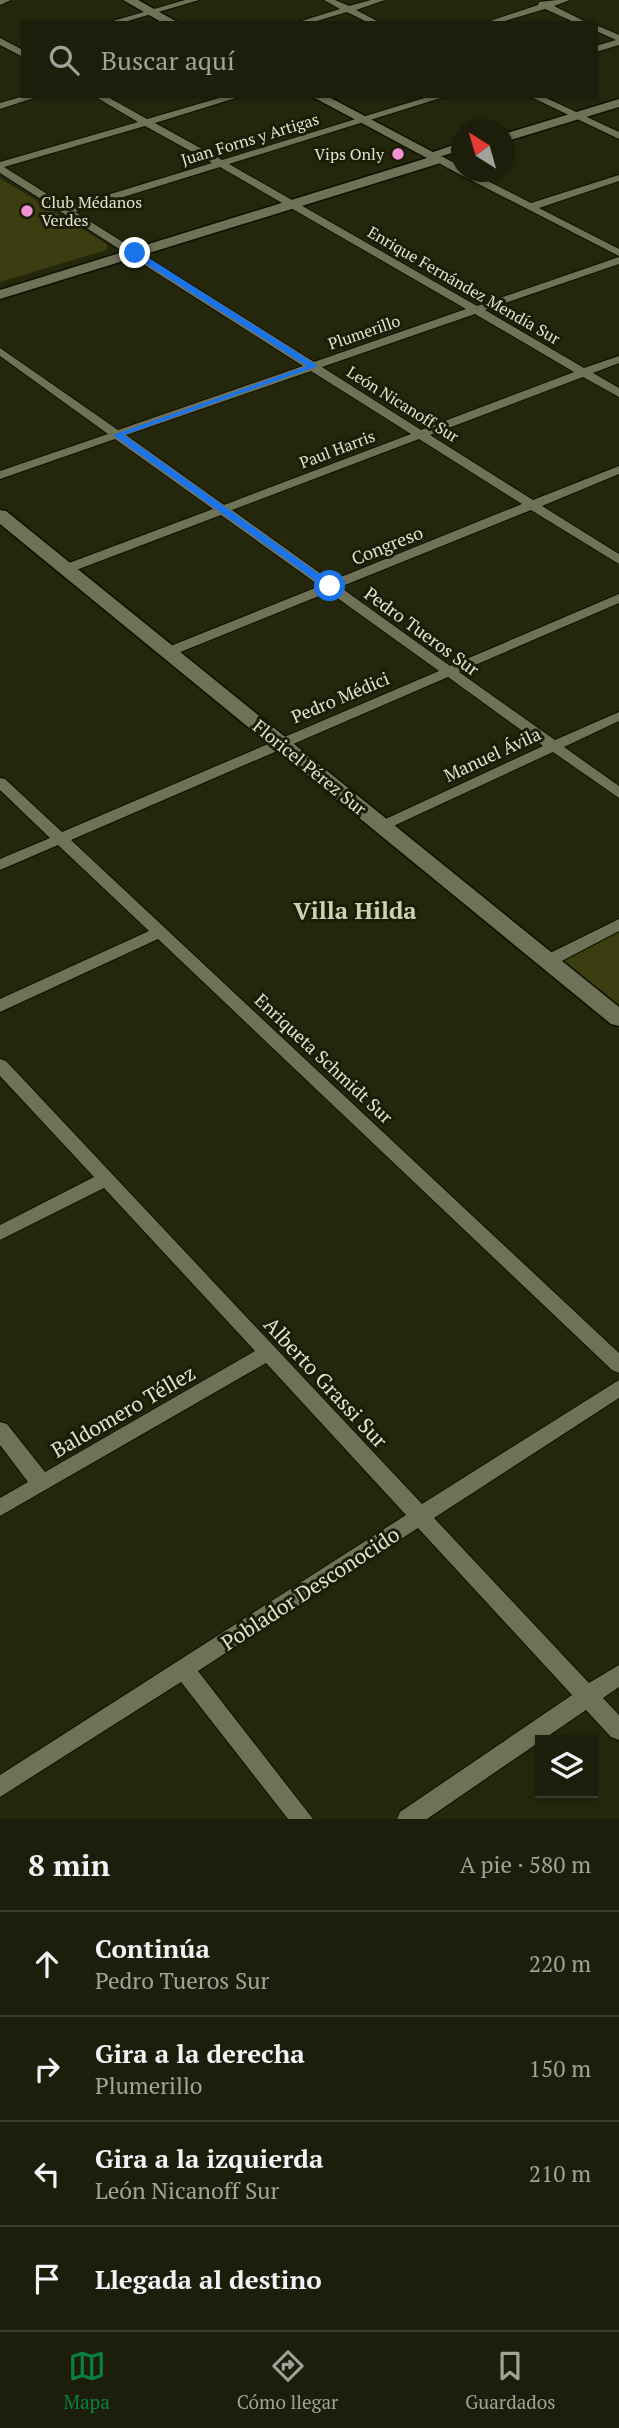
<!DOCTYPE html>
<html lang="es">
<meta charset="utf-8">
<style>
body{margin:0;font-family:"PT Serif",serif;background:#292a18;color:#f1f3f6}
.controls{position:absolute;right:21px;bottom:21px;display:grid;overflow:hidden;border-radius:0px;box-shadow:0 2px 5px #0004}
.controls button{width:63px;height:63px;display:grid;place-items:center;padding:0;border:0;border-bottom:2px solid #3a3b2b;background:#1c1d0a;color:#f1f3f6;font:35px sans-serif}
.compass{position:absolute;left:451px;top:119px;width:63px;height:63px;border-radius:50%;background:#1c1d0a;box-shadow:0 2px 5px #0004;rotate:323deg}
.stop{position:absolute;width:21px;height:21px;margin:-16px;border:5px solid #1a73e8;border-radius:50%;background:#fff}
.stop.end{background:#1a73e8;border-color:#fff;box-shadow:0 2px 7px #0008}
.list{margin:0;padding:0;list-style:none}
h2{display:flex;justify-content:space-between;align-items:center;height:91px;margin:0;padding:0 28px;font-size:30px}
h2 small{font-size:23px;font-weight:400;color:#a0a29c}
.list li{display:grid;grid-template-columns:46px 1fr auto;gap:21px;align-items:center;box-sizing:border-box;height:105px;padding:0 28px;border-top:2px solid #3a3b2b}
.list b{display:block;font-size:26px;white-space:nowrap}
.list p{margin:0;font-size:23px;white-space:nowrap;color:#a0a29c}
.list em{font-size:23px;font-style:normal;color:#a0a29c}
.icon{flex:none;width:38px;height:38px;fill:none;stroke:currentColor;stroke-width:2;stroke-linecap:round;stroke-linejoin:round}
.map{position:relative;flex:none;width:619px;height:1819px;overflow:hidden}
.search{position:absolute;background:#1c1d0a;box-shadow:0 2px 5px #0004;left:21px;right:21px;top:21px;height:77px;display:flex;align-items:center;gap:18px;box-sizing:border-box;padding:0 24px;border-radius:0px;color:#a0a29c;font-size:26px}
.sheet{height:511px;background:#1c1d0a}
nav{display:flex;justify-content:space-around;align-items:center;box-sizing:border-box;height:98px;border-top:2px solid #3a3b2b;background:#1c1d0a;font-size:19px;color:#a0a29c}
nav a{display:grid;justify-items:center;gap:4px}
nav .on{color:#0b8043}
.map>svg:first-child{display:block}
.green{fill:#3b3e10}
.lines{fill:none;stroke-linecap:round;stroke-linejoin:round}
.minor-casing{stroke:#0e0f00;stroke-width:2}
.tertiary-casing{stroke:#0e0f00;stroke-width:3}
.secondary-casing{stroke:#0e0f00;stroke-width:3}
.minor{fill:#6e7256;fill-rule:evenodd}
.tertiary{fill:#6e7256;fill-rule:evenodd}
.secondary{fill:#6e7256;fill-rule:evenodd}
.route{fill:#1a73e8}
.poi-dot{fill:#f391d5;stroke:#1b1d04;stroke-width:2.5}
.labels{text-anchor:middle;dominant-baseline:central;stroke-width:6;stroke-linejoin:round;paint-order:stroke}
.far-street-label{font-size:16px;fill:#e1e3d4;stroke:#1b1d04}
.far-poi-label{font-size:16px;fill:#e1e3d4;stroke:#1b1d04;text-anchor:end}
.street-label{font-size:18px;fill:#e1e3d4;stroke:#1b1d04}
.near-street-label{font-size:21px;fill:#e1e3d4;stroke:#1b1d04}
.district-label{font-size:24px;font-weight:bold;fill:#ced2b3;stroke:#1b1d04}
</style>
<div class="map">
<svg width="619" height="1819" viewBox="0 0 619 1819">
<rect width="100%" height="100%" fill="#25270d"/>
<path class="green" d="M0 178 108 245 106 250 0 282Z
M619 930V1011L558 962Z"/>
<g class="lines">
<g class="minor-casing">
<path id="minor" d="M0 0H11L0 5Z
M185 0H199L121 23H106Z
M324 0H335L349 6 371 0H385L356 10 381 23H369L347 12 310 23H295L340 9Z
M557 0H570L554 6 588 23H576L545 9 498 23H484L538 5 539 2Z
M596 25 619 35V45L596 52V46L616 40 596 31Z
M0 38 23 50V57L0 45Z
M24 96H40L0 109V103Z
M94 96H106L147 119 226 96H242L155 123 222 160 431 96H447L229 164 477 306 619 257V264L485 310 584 368 619 356V363L593 373 619 388V397L583 377 430 435 533 500 619 466V474L542 506 619 554V564L531 510 340 587 450 666 619 594V603L459 672 555 740 619 712V721L564 747 619 786V798L553 752 387 829H377L374 826 377 823 543 746 448 677 71 840 619 1353V1373L612 1370 158 939 0 1012V999L149 931 58 845 0 870V859L50 838 0 790V778L5 779 62 832 439 671 329 592 173 655H163L161 652 163 649 320 586 221 515 71 572H61V566L213 509 115 439 0 479V471L108 434 0 356V348L118 430 303 366 0 173V162L138 122ZM145 126 212 163 68 207 4 167ZM220 167 466 309 314 362 75 212ZM475 314 574 372 421 430 322 367ZM311 371 411 434 224 505 126 435ZM419 439 522 504 331 581 232 510Z
M529 96H542L619 132V139Z
M435 157H443L462 167V172H470L531 203 619 175V181L539 208 619 249V256L459 174 435 161Z
M619 919V931L554 965 548 966 540 961 542 957Z
M0 1059 6 1061 422 1504 619 1380V1398L434 1518 589 1683 619 1665V1687L603 1698 619 1715V1740L611 1737 586 1710 427 1819H397L400 1812 572 1695 418 1528 198 1671 313 1819H288L181 1682 0 1797V1775L406 1515 266 1363 0 1516V1498L28 1482 0 1445V1422L7 1424 45 1472 255 1351 104 1188 0 1240V1225L94 1177 0 1076Z"/>
</g>
<g class="tertiary-casing">
<path id="tertiary" d="M619 99V107L504 142V134Z
M462 142V150L432 159 425 155Z
M0 510 6 511 619 1007V1026L611 1024 0 524Z"/>
</g>
<g class="secondary-casing">
<path id="secondary" d="M123 0H138L179 23H163Z
M311 96H327L446 159 444 162 0 299V290L427 158Z"/>
</g>
<use href="#minor" class="minor"/>
<use href="#tertiary" class="tertiary"/>
<use href="#secondary" class="secondary"/>
</g>
<path class="route" d="M132 251H138L318 366 124 435 333 584V588H326L113 435 307 366 132 255Z"/>
<g class="poi-dot">
<circle cx="398" cy="154" r="7"/>
<circle cx="27" cy="211" r="7"/>
</g>
<g class="labels">
<g class="far-street-label">
<text transform="translate(250 139) rotate(-17)">Juan Forns y Artigas</text>
<text transform="translate(464 285) rotate(30)">Enrique Fernández Mendía Sur</text>
<text transform="translate(364 332) rotate(-19)">Plumerillo</text>
<text transform="translate(403 404) rotate(32)">León Nicanoff Sur</text>
<text transform="translate(337 449) rotate(-21)">Paul Harris</text>
</g>
<g class="far-poi-label">
<text x="384" y="154">Vips Only</text>
<text x="41" y="202" text-anchor="start">Club Médanos<tspan x="41" dy="18">Verdes</tspan></text>
</g>
<g class="street-label">
<text transform="translate(387 545) rotate(-22)">Congreso</text>
<text transform="translate(422 631) rotate(36)">Pedro Tueros Sur</text>
<text transform="translate(340 697) rotate(-23)">Pedro Médici</text>
<text transform="translate(492 754) rotate(-25)">Manuel Ávila</text>
<text transform="translate(310 767) rotate(39)">Floricel Pérez Sur</text>
<text transform="translate(324 1058) rotate(43)">Enriqueta Schmidt Sur</text>
</g>
<g class="near-street-label">
<text transform="translate(326 1382) rotate(47)">Alberto Grassi Sur</text>
<text transform="translate(123 1411) rotate(-30)">Baldomero Téllez</text>
<text transform="translate(310 1588) rotate(-33)">Poblador Desconocido</text>
</g>
<g class="district-label">
<text x="355" y="910">Villa Hilda</text>
</g>
</g>
</svg>
<div class="controls">
<button><svg class="icon" aria-label="layers" viewBox="0 0 24 24"><path d="M12 4l9 5-9 5-9-5zM3 14l9 5 9-5"/></svg></button>
</div>
<svg class="compass" viewBox="-18 -18 36 36"><path d="M0-13l5 13h-10z" fill="#e53935"/><path d="M0 13l5-13h-10z" fill="#a0a29c"/></svg>
<div class="stop" style="left:330px;top:586px"></div>
<div class="stop end" style="left:135px;top:253px"></div>
<div class="search"><svg class="icon" aria-label="search" viewBox="0 0 24 24"><circle cx="10" cy="10" r="6"/><path d="M15 15l6 6"/></svg>Buscar aquí</div>
</div>
<section class="sheet">
<h2>8 min<small>A pie · 580 m</small></h2>
<ul class="list">
<li><svg class="icon" aria-label="ahead" viewBox="0 0 24 24"><path d="M12 20V5M6 11l6-6 6 6"/></svg><div><b>Continúa</b><p>Pedro Tueros Sur</p></div><em>220 m</em></li>
<li><svg class="icon" aria-label="right" viewBox="0 0 24 24"><path d="M7 20v-9h11M14 6l5 5-5 5"/></svg><div><b>Gira a la derecha</b><p>Plumerillo</p></div><em>150 m</em></li>
<li><svg class="icon" aria-label="left" viewBox="0 0 24 24"><path d="M17 20v-9H6M10 6l-5 5 5 5"/></svg><div><b>Gira a la izquierda</b><p>León Nicanoff Sur</p></div><em>210 m</em></li>
<li><svg class="icon" aria-label="arrive" viewBox="0 0 24 24"><path d="M6 21V4h12l-3 4 3 4H6"/></svg><div><b>Llegada al destino</b></div></li>
</ul>
</section>
<nav>
<a class="on"><svg class="icon" aria-label="map" viewBox="0 0 24 24"><path d="M3 6l6-2 6 2 6-2v14l-6 2-6-2-6 2zM9 4v14M15 6v14"/></svg>Mapa</a>
<a><svg class="icon" aria-label="directions" viewBox="0 0 24 24"><path d="M12 3l9 9-9 9-9-9zM9 14v-3h6M13 9l2 2-2 2"/></svg>Cómo llegar</a>
<a><svg class="icon" aria-label="saved" viewBox="0 0 24 24"><path d="M7 4h10v16l-5-4-5 4z"/></svg>Guardados</a>
</nav>
